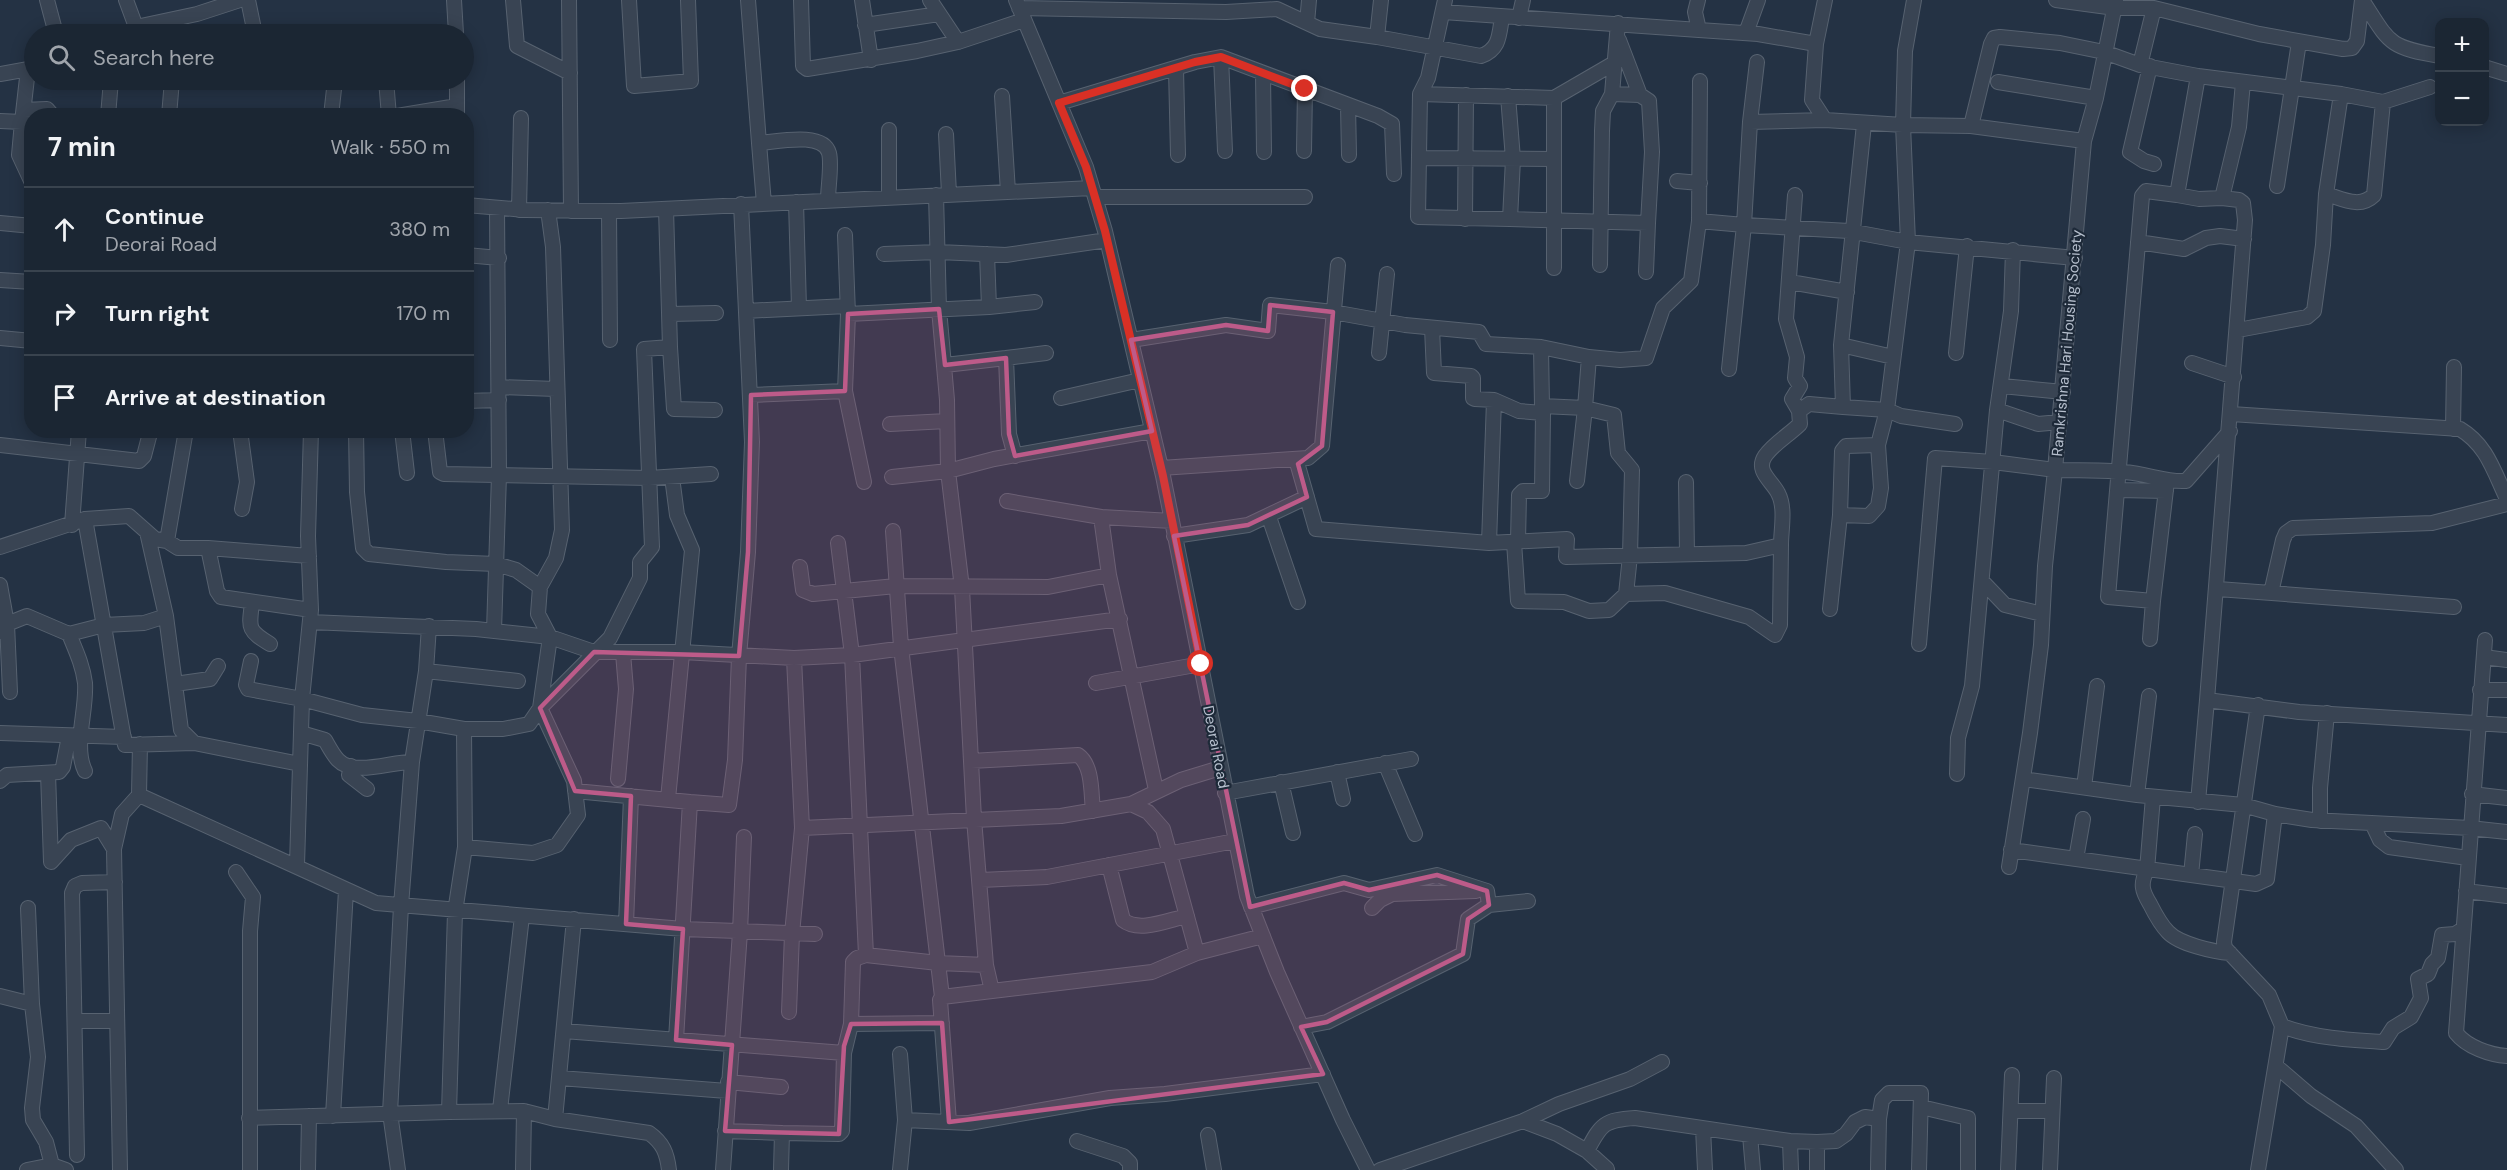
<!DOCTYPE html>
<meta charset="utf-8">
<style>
body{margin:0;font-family:"DM Sans",sans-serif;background:#28323f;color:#f1f3f6}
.controls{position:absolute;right:18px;top:18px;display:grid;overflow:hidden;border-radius:12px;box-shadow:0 3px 15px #0003}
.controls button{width:54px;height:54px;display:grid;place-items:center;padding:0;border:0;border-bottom:2px solid #39434e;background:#1b2633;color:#f1f3f6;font:30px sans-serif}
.stop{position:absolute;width:18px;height:18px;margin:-14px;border:4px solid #d93025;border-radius:50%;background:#fff}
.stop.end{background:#d93025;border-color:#fff;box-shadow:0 2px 6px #0008}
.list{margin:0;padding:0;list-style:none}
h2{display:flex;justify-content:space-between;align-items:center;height:78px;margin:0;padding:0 24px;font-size:26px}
h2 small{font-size:20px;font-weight:400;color:#a0a5ac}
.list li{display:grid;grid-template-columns:39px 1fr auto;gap:18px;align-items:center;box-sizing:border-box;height:84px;padding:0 24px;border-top:2px solid #39434e}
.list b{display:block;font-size:22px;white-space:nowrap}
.list p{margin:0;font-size:20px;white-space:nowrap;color:#a0a5ac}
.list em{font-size:20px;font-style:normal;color:#a0a5ac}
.icon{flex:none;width:33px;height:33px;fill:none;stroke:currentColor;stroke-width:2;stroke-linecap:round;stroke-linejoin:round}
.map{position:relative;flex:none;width:2507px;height:1170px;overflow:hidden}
.search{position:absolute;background:#1b2633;box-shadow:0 3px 15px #0003;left:24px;top:24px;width:450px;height:66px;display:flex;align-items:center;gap:15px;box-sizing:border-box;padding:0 21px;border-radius:33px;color:#a0a5ac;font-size:22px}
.panel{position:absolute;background:#1b2633;box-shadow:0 3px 15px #0003;left:24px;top:108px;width:450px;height:330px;border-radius:24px}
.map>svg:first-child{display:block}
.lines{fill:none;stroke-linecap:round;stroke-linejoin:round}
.minor-casing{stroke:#576270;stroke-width:16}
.minor{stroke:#394453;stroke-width:14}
.route{stroke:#d93025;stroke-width:8}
.marked{fill:#bd5b89;fill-opacity:0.2;stroke:#bd5b89;stroke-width:4.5;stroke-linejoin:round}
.labels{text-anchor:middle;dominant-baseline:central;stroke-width:4.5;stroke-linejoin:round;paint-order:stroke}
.street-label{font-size:15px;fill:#b6bfcd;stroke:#1d2938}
</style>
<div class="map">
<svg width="2507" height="1170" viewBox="0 0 2507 1170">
<rect width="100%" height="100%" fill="#243244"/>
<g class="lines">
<g class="minor-casing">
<path id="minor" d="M47 0 56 34
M126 0 136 27 133 34
M248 0 255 34
M454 0 456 34
M513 0 517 46 570 73
M569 0 571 211
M629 0 634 86 691 81 688 0
M748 0 759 143C776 142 823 131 829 153 832 164 828 187 828 200
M801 0 803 66 807 69 917 51 958 42 1024 20
M862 0 871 60
M930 0 958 42
M1016 0 1086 167 1105 231 1163 476 1247 896 1277 972 1343 1120 1368 1170
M1445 0 1428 78 1420 94 1418 217 1510 219
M1914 0 1905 51 1903 125 1971 126 2084 141
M2056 0 2115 8H2154L2259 34 2343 49 2352 48 2357 41 2362 0
M2362 0C2390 43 2387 47 2440 56
M1019 8 1226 12 1277 9 1307 23 1309 0
M1443 12 1699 30 1695 12 1698 0
M1519 18 1523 0
M1307 23 1320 29 1377 37 1481 56C1500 49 1499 35 1502 17
M865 25 939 14
M136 27 197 14 240 0
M1699 30 1758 34 1816 44
M1746 33 1758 0
M1377 37 1381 0
M1619 40 1640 95
M1221 57 1225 151
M1757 62 1750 122 1744 225 1849 231 1908 242 2075 258
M2140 65 2154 8
M2150 66 2130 152 2144 161 2154 164
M2484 67 2507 74
M1176 69 1178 155
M0 74 34 68
M1263 74 1264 152
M386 80 389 116
M457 80V116
M1700 81 1699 221 1744 225 1729 369
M1998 82 2096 98
M2243 82 2239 127 2222 198 2239 200 2243 203 2245 220 2207 700 2299 712 2507 725
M1420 94 1554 98 1616 62
M1612 94 1618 23
M1002 96 1008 192
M1508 96 1513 159 1510 219 1648 223 1652 152 1649 101 1640 95 1612 94 1603 111 1602 131 1600 265
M1554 98V268
M1059 103 1195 62 1221 57 1378 116 1392 124 1394 174
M1348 105 1349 155
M24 110 47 109 53 116
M108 116 111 80
M169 116 172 80
M331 116 335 80
M397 116 457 106
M1825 120 1812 100 1816 44 1825 0
M0 121 22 122 28 69
M22 122 19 155 32 183
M1750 122 1825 120 1903 125 1908 242 1887 410 1901 416 1955 424
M1971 126 1991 44 1994 38 2000 37 2060 43 2104 52 2140 65 2198 76 2341 94 2383 102 2430 87
M889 130V197
M946 134 949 194
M759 143 764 204
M1304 151 1305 89
M1420 158 1554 159
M1677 181 1700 183
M2277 186 2299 42
M2326 194C2343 199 2360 209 2374 195L2383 102
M936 195 939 309 947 400 948 471 962 588 974 819 986 965
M1795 195 1786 319 1797 357 1795 378 1800 386 1792 399 1799 411
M2177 195 2199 199 2222 198
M1095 197H1305
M796 202 799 308
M466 205 525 210 621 211 1092 188
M519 210 521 118
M609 211 610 340
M1465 219 1466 95
M0 223 32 226
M845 235 848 314 845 391 864 482
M2138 242 2184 249 2206 238 2220 236 2244 239
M2013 250 2011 311 1997 410 2038 424 2060 422
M884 254 938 252 1006 255 1107 240
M466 255 499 258
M1646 272 1648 223
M0 280 32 282
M1790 282 1847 292
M989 307 1035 302
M746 311 847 306
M670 314 716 313
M848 314 989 307 987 254
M1432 328 1434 373 1471 376 1473 378V398L1475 399 1494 400 1519 411 1543 413 1542 491H1523L1519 495 1518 541
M2238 330 2307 317 2314 311 2323 245 2326 194 2341 94
M0 338 32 341
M1131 340 1226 325 1268 331 1270 305 1333 312 1405 325 1479 332 1486 344 1541 347 1589 357 1585 408 1542 406 1543 413
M1841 345 1893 357
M670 347 674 409 715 410
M1541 347 1542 406
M1379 353 1387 274
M1956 353 1967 246
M1589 357 1620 360 1646 358 1663 308 1691 281 1699 221
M1006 358 1046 353
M2192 363 2234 377
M945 365 1006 358 1009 434 1015 456
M2002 386 2063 392
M499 387 556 389
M751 395 845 391
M1061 398 1140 380
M466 401 499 400
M2231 414 2460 429C2487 445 2494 472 2507 499
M890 424 947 421
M2453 429 2454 367
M240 430 247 482 242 509
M356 430 357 492 361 530 363 548 369 554 446 562 496 564 516 570 540 587
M402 430 407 473
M435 430 440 472 444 474 649 478 711 474
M0 445 139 461 144 456 150 433
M1296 459 1316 529 1489 543 1567 539 1566 557 1746 553 1781 545C1781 529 1786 508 1778 493 1772 481 1755 471 1765 456 1774 443 1789 435 1800 424L1799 411 1809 404 1843 407
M1161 468 1308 458 1322 446 1338 265
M892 477 948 471 994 459 1152 431
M2167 481 2153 601 2108 597 2142 196 2146 191 2177 195 2198 76
M1686 482 1687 554
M2119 490 2166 491
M1007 501 1101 517
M1840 515 1869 516 1878 506 1881 488 1878 445
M1269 517 1298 602
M85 519 125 745 194 743 300 764
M72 525 79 430
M893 531 901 647 942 997
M1174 536 1248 525 1307 497
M167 541 186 430
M1514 542 1518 601 1564 602 1589 611 1609 610 1626 594 1630 556 1632 470 1618 453 1614 415 1585 408 1577 481
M838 543 852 655 866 955
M1489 543 1494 400
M0 547 85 519 129 516 155 539 167 541 178 548H208L309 556
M208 548 217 591 221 597 311 610
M800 567 803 590 813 594 896 586 1048 587 1109 575
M1982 581 2005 605 2042 614
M0 585 7 624 10 692
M2218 589 2454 607
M2271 593 2283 540 2286 533 2293 528 2432 523 2507 504
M1626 594 1665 593 1749 617 1775 635 1780 625 1781 545
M252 603C249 628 247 630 270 644
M1830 609 1840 515 1842 451 1846 446 1878 445 1887 410 1843 407 1841 345 1864 124
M166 616 181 730 194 743
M310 622 476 629 550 637 594 652H682L794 658 852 655 1120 619
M494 631 499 475 497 208
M0 632 7 624 27 616 69 634C76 651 83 666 85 683 87 711 73 746 85 771
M69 634 104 625 144 623 166 616 147 532
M2150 639 2153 601
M2485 640 2456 1033C2467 1047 2490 1055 2507 1056
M1919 644 1935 458 1993 462 2055 470 2084 141 2096 98 2116 0
M2484 657 2507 660
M794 658 802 828 1061 816 1131 804 1148 812 1163 829 1197 953
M251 661 246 685 248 689 302 699 362 715 418 721 464 729H503L529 724 540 708 610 638 640 578V562L652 547 644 349 670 347 666 209
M426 671 518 681
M1096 683 1201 664
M175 684 210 679 218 666
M2480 690H2507
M2258 705 2224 942 2225 948 2269 995 2282 1026 2258 1170
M464 729 465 847 455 912 449 1112 524 1111 555 1119 649 1133C663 1143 667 1153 669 1170
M0 733 124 737
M301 733 325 740C329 747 333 755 338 760 354 777 393 761 412 762
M140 744 139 795 376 903 683 929 815 934
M971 761 1078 755C1093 765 1091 794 1093 811
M1385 763 1415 834
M351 766 349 775 367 789
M1337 772 1343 799
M48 773 51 862 71 840 101 828 114 849
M1957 774 1958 738 1972 686 1997 410
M618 779 626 689 623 653
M2023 779 2137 795 2243 805 2275 814 2312 820 2470 828 2507 832
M0 781 7 775 59 772 63 767 69 736
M1281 782 1293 833
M2084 787 2097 686
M1156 790 1109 575 1101 517 1172 521
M575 791 690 802
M1225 793 1411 759
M2472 794 2507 798
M2137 795 2149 696
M2153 797 2147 870C2140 884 2142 891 2150 904 2155 914 2160 924 2168 932 2179 944 2214 952 2230 953
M668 799 692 550 677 515 672 477
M2198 802 2207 700
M1131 804 1181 780 1220 768
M2320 821V788L2327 713
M2372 823 2380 840 2389 847 2468 858
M465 847 533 853 557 845 578 815 574 781 540 708 550 637 538 614 540 587 556 558 562 530 553 247 548 210
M2011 850 2256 884 2267 879 2275 814
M2076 859 2083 819
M297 865 302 699 311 610 308 536 311 430
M1109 865 1123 920C1139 933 1168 920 1187 916
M2009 867 2030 733 2041 645 2045 566 2055 470C2084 471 2115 469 2144 475 2159 478 2170 482 2186 481L2230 431
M236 872 253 897 250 931V1170
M2191 875 2195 834
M981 880 1047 877 1235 841
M2466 891 2507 896
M1251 907 1344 883 1369 890 1437 875 1487 891 1489 905 1528 901
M28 908 32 1004 38 1057 32 1108 33 1120 46 1142 52 1165
M1372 908 1380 900 1392 894 1476 891
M626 924 631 796
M0 996 32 1004
M789 1012 792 934 802 828
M76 1021H117
M851 1024 942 1023
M2282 1026C2313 1038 2350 1040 2384 1042L2393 1028 2411 1017 2421 998 2418 979 2428 974 2432 964 2438 958 2442 935 2455 934 2463 929
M1301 1027 1327 1022 1463 954 1468 919 1489 905
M564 1031 844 1053 851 1024 853 962 857 958 866 955 938 963 986 965 992 991 1152 972 1197 953 1263 936
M676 1040 690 802 729 805 735 760 739 656 748 552 752 442 741 204
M900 1054 905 1120 969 1123 1110 1098 1165 1094 1323 1074
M2276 1066 2311 1096 2356 1126 2396 1170
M560 1078 727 1091
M728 1082 781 1087
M1921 1107 1968 1118V1170
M500 1110 522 916
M2011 1111H2052
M333 1116 346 890
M249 1118 449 1112
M555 1119 574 919
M1879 1119 1882 1100 1889 1093H1921L1919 1170
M1523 1121 1557 1134 1587 1151C1601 1124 1604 1120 1635 1118L1790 1141 1817 1142 1836 1141 1846 1134 1855 1122 1865 1117 1879 1119 1878 1170
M949 1122 940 1000 942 997 992 991
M1703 1128 1705 1170
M725 1131 782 1133 781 1170
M782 1133 839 1134 842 1131 844 1053
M1208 1135 1214 1170
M1750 1135 1753 1170
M1077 1141 1123 1156 1130 1163V1170
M1790 1141 1791 1170
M1817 1142V1170
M1587 1151 1607 1169
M77 1155 72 893 75 886 82 883 115 882
M27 1170 52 1165 66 1170
M120 1170 114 849 122 814 139 795
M308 1170 309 1116
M398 1170 390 1113 401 906 412 762 426 671 429 626
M523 1170 524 1111
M723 1170 740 932 744 837
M900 1170 905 1120
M1380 1170 1523 1121 1559 1104 1630 1079 1662 1062
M2008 1170 2012 1075
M2050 1170 2054 1078"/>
</g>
<use href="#minor" class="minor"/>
</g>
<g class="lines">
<path class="route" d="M1201 664 1163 476 1105 231 1086 167 1059 103 1195 62 1221 57 1305 89"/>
</g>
<path class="marked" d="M1270 305 1333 312 1322 446 1298 464 1307 497 1248 525 1174 536 1250 907 1344 883 1369 890 1437 875 1487 891 1489 905 1468 919 1463 954 1327 1022 1301 1027 1323 1074 949 1122 942 1023 851 1024 844 1046 839 1134 725 1131 732 1045 676 1040 683 929 626 924 631 796 575 791 540 708 594 652 739 656 748 552 751 395 845 391 848 314 939 309 945 365 1006 358 1009 434 1015 456 1152 431 1131 340 1226 325 1268 331Z"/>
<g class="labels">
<g class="street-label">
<text transform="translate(2067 343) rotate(-85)">Ramkrishna Hari Housing Society</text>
<text transform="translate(1216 747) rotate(79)">Deorai Road</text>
</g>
</g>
</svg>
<div class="controls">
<button>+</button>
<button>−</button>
</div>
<div class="stop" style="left:1201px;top:664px"></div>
<div class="stop end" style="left:1305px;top:89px"></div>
<div class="search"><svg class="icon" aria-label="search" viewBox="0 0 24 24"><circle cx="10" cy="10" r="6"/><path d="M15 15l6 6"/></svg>Search here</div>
<section class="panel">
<h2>7 min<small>Walk · 550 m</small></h2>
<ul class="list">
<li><svg class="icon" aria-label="ahead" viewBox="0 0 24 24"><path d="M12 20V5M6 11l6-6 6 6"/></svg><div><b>Continue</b><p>Deorai Road</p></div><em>380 m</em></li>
<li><svg class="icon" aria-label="right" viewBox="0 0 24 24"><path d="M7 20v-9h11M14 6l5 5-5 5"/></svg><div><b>Turn right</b></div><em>170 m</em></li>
<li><svg class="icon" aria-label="arrive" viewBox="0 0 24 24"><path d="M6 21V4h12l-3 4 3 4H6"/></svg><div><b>Arrive at destination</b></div></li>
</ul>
</section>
</div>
